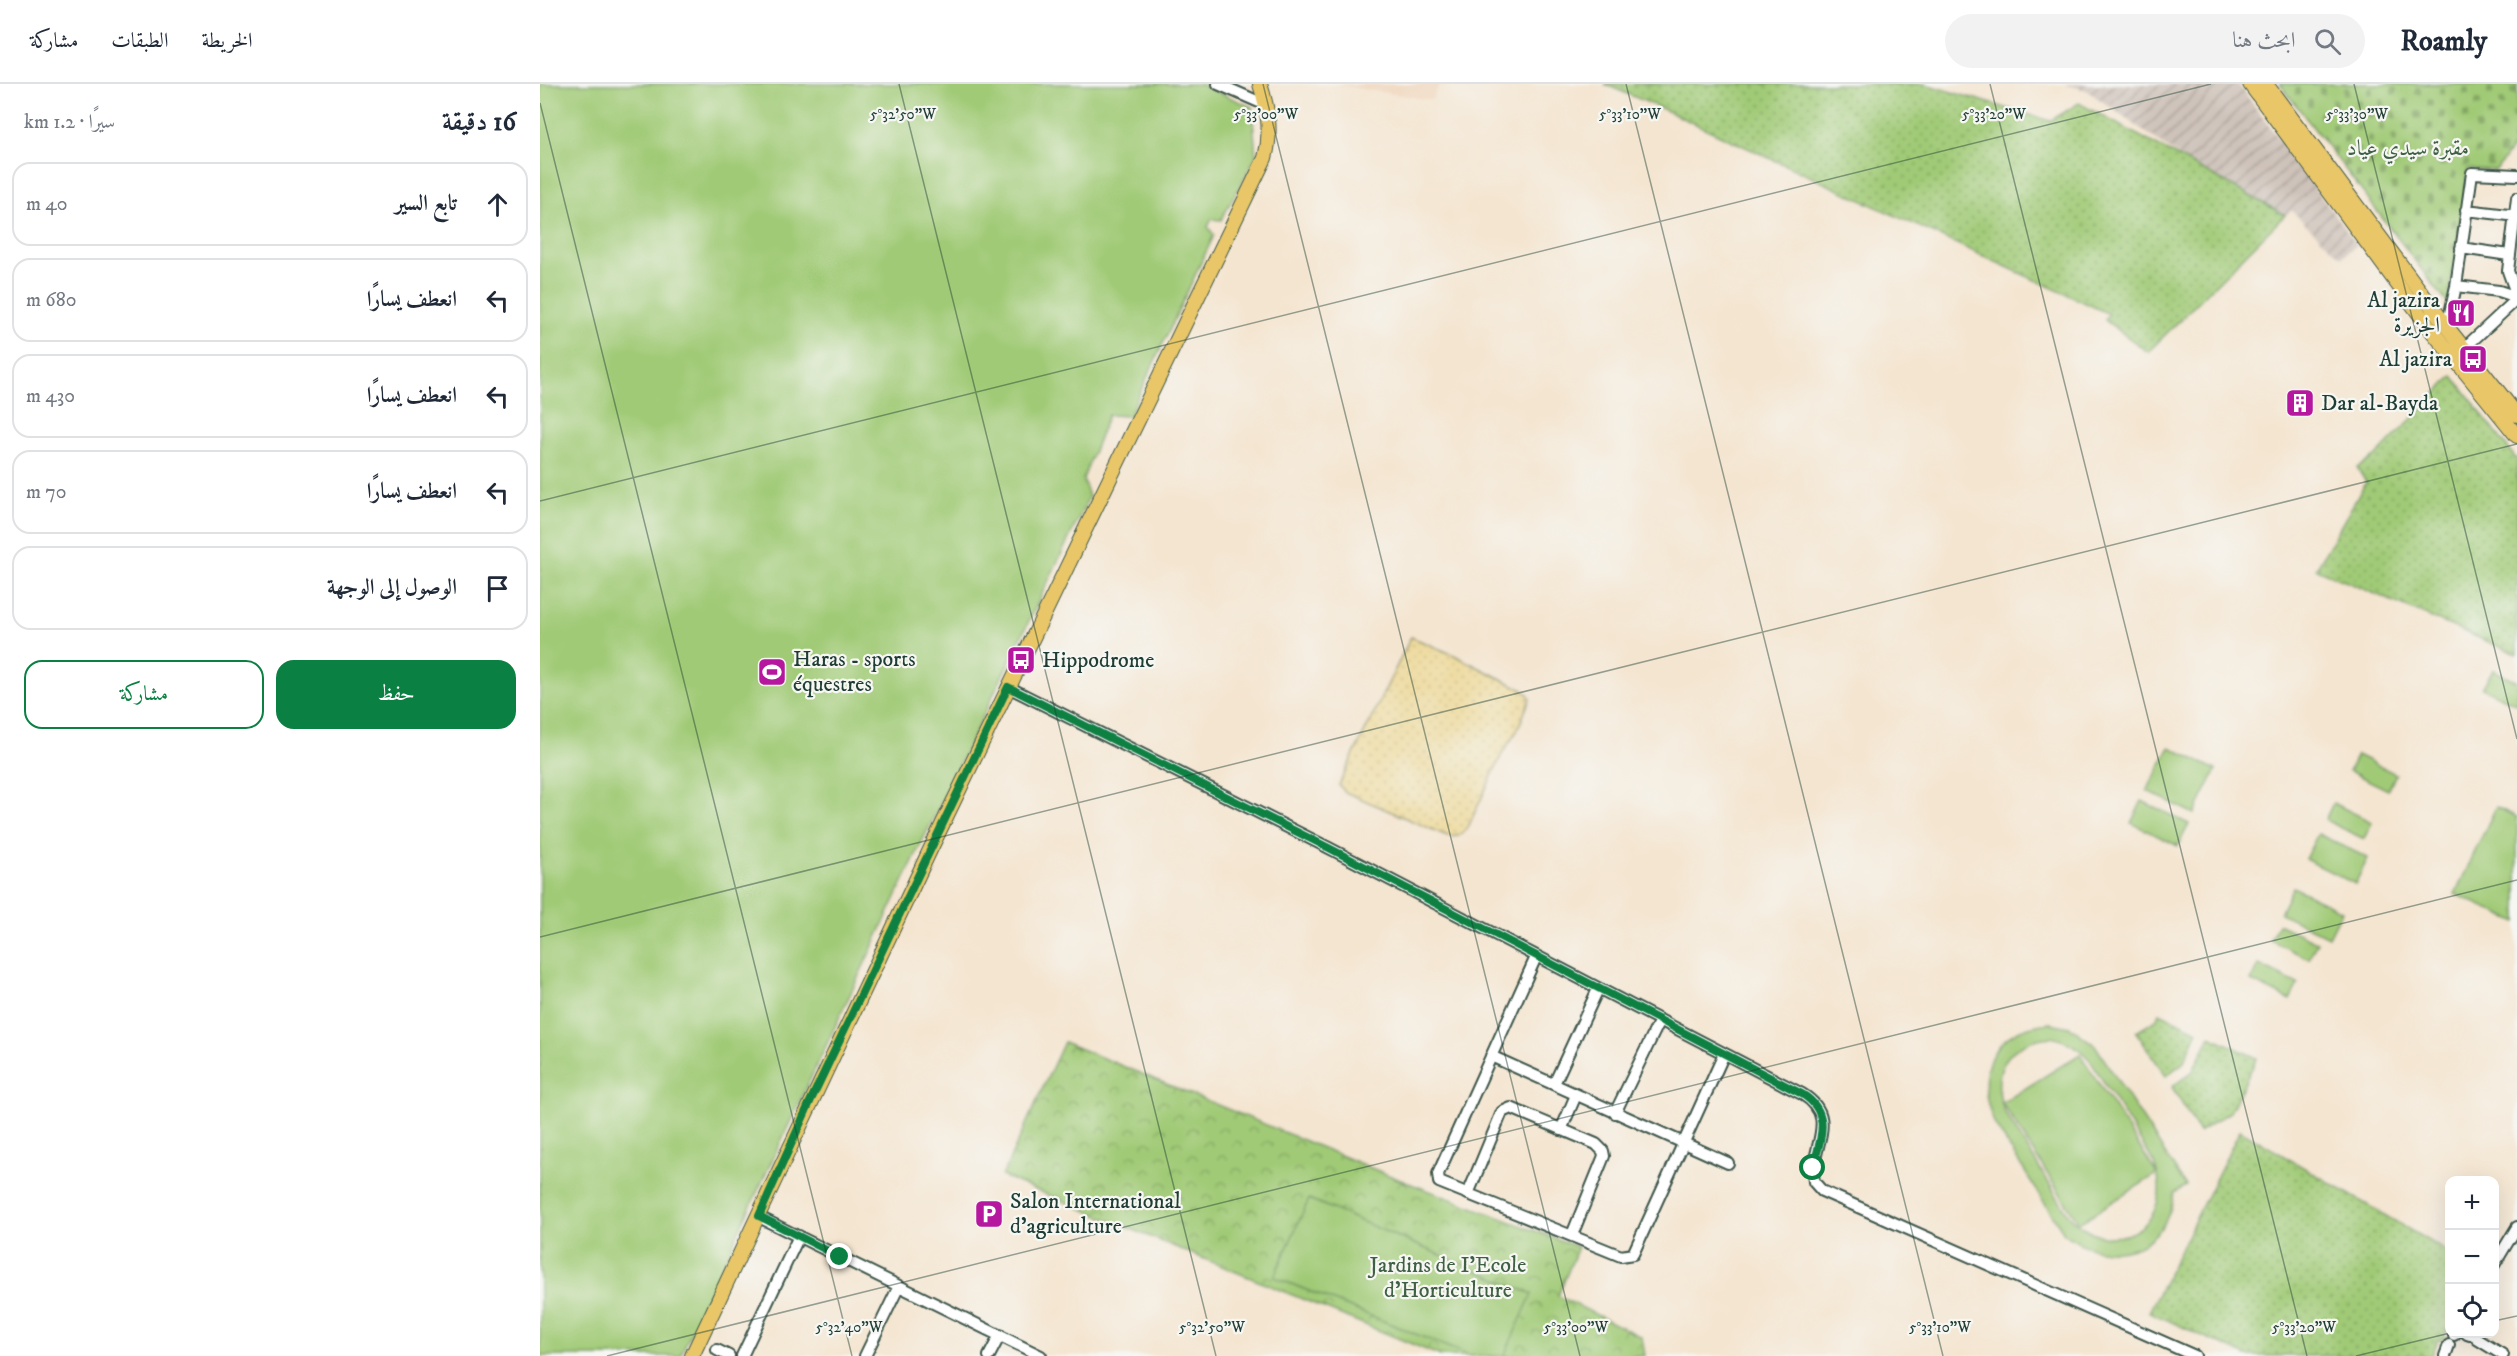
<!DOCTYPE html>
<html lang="ar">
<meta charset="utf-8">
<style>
body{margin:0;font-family:"IM FELL DW Pica",Amiri,serif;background:#f2f2f3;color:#1f2937;direction:rtl}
.controls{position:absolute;right:18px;bottom:18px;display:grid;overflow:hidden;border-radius:12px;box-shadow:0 6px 24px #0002}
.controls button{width:54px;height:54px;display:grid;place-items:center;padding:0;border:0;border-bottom:2px solid #e0e1e3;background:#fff;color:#1f2937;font:30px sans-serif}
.stop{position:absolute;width:18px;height:18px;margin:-14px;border:4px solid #0b8043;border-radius:50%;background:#fff}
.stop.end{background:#0b8043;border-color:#fff;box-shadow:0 2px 6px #0008}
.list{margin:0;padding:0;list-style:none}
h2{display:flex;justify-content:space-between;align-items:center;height:78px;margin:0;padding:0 24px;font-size:26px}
h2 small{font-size:20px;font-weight:400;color:#747a83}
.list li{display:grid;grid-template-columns:39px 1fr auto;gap:18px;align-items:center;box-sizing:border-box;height:84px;margin:0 12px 12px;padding:0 12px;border:2px solid #e0e1e3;border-radius:18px}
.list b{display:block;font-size:22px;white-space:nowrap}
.list em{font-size:20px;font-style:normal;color:#747a83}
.actions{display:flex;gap:12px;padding:18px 24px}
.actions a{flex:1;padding:14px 0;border:2px solid #0b8043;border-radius:18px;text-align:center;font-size:21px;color:#0b8043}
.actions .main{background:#0b8043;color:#fff}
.icon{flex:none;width:33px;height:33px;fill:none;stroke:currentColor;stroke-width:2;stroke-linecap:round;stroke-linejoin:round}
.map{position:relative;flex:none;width:1977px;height:1272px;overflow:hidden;direction:ltr}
header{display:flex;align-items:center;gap:36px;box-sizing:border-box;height:84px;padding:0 30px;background:#fff;border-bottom:2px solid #e0e1e3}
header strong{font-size:28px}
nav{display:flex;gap:33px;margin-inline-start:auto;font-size:21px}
.search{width:420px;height:54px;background:#f2f2f3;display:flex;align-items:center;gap:15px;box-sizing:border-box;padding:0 21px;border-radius:33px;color:#747a83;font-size:22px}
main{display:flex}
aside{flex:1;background:#fff}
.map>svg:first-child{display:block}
.built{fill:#f0d6bc}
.industrial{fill:url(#industrial-furrows)}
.grass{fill:url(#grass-dots);stroke:#608455;stroke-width:1.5}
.sand{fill:url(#sand-dots);stroke:#868c69;stroke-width:1.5}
.cemetery{fill:url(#cemetery-stones);stroke:#608455;stroke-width:1.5}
.park{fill:url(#park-crowns);stroke:#608455;stroke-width:1.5}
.garden{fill:#a0ca76;stroke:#608455;stroke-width:1.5;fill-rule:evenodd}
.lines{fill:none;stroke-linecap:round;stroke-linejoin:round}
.minor-casing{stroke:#3f564b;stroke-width:14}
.major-casing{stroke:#3f564b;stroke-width:16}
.minor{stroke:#fff;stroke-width:10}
.major{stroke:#e9c769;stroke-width:14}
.route{stroke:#0b8043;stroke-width:8}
.ticks{fill:none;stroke:#1f3d34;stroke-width:1.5;stroke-opacity:0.45}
.labels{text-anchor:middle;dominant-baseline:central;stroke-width:4.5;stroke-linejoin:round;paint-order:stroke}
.park-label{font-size:22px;fill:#3f6044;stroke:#f6f6f2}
.poi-label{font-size:22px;fill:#1f3d34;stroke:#f6f6f2;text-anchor:start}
.ticks-label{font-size:15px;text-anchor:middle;fill:#1f3d34;stroke:#f6f6f2;stroke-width:4.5;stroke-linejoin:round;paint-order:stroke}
</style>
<header>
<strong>Roamly</strong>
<div class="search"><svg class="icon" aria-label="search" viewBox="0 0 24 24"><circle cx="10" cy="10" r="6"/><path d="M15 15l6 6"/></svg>ابحث هنا</div>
<nav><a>الخريطة</a><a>الطبقات</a><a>مشاركة</a></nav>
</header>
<main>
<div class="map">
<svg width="1977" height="1272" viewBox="0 0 1977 1272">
<defs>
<pattern id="industrial-furrows" width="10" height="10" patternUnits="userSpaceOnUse" patternTransform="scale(1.5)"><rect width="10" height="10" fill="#cec2b9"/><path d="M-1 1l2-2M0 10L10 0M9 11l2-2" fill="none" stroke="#a79f97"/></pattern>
<pattern id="grass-dots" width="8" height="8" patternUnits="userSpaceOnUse" patternTransform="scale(1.5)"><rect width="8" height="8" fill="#a0ca76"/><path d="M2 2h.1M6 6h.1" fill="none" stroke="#82a562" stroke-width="1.8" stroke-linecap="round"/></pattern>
<pattern id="sand-dots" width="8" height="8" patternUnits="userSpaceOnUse" patternTransform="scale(1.5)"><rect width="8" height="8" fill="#eeda9e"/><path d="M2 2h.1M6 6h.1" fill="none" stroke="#ccbc89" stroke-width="1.8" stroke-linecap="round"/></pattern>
<pattern id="cemetery-stones" width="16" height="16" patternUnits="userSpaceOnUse" patternTransform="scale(1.5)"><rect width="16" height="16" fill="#a0ca76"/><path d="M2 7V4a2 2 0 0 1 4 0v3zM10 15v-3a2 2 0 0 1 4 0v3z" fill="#82a562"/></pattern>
<pattern id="park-crowns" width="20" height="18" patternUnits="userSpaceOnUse" patternTransform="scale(1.5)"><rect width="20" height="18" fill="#a0ca76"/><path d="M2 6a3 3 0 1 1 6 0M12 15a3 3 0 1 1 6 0" fill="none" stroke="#82a562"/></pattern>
</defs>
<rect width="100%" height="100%" fill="#f6f6f2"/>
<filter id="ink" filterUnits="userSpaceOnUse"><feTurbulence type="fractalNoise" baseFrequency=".0167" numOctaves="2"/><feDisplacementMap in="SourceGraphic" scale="12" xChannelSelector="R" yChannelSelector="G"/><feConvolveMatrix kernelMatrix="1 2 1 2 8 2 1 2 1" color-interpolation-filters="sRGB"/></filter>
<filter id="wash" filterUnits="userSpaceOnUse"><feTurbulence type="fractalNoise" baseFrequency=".008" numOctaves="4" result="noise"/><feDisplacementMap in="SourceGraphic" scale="24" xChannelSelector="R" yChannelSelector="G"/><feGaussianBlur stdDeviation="1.35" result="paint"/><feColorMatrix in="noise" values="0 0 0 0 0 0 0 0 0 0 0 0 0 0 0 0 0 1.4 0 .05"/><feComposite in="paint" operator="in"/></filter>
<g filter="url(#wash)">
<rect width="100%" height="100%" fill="#f4e5d0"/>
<path class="built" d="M791 0H900L892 16Z"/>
<path class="industrial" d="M1524 0H1698L1817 161 1801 173 1751 126 1745 131 1642 74 1546 6Z"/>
<path class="grass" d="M1064 0H1385L1510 37 1539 19 1745 131 1608 268 1565 236 1569 230 1123 25Z
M1913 292 1977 376V570L1776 485 1826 398 1817 384 1835 373Z
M1620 929 1658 947 1643 979 1626 992 1596 948 1615 937Z
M1670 952 1717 974 1690 1028 1659 1048 1632 1003 1653 987Z
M1700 1046 1909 1169V1244L1902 1256H1898L1892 1272H1707L1609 1228Z"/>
<path class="sand" d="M871 553 914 571 983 606 988 610 990 615 977 647 962 670 929 741C923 751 917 755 905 751L805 708 799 701Z"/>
<path class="cemetery" d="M1740 0H1977V57L1956 86 1928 85 1908 220Z"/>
<path class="park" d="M524 958 858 1095 1038 1163 1018 1212 1102 1253 1105 1272H901L462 1092Z"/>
<path class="garden" d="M0 0H660L712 23 716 72 681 136 672 135 668 143 674 151 589 332 568 331 543 395 549 413 380 762 140 1272H0Z
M1953 586 1977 597V620L1942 604Z
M1630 663 1676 686 1654 730 1607 707Z
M1817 671 1856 690 1848 706 1809 687Z
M1602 717 1649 740 1638 762 1591 739Z
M1793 719 1832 738 1824 755 1785 736Z
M1956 723 1977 733V838L1915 810Z
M1778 750 1828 774 1815 800 1765 775Z
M1753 803 1802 827 1789 853 1740 829Z
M1738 840 1777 858 1769 875 1730 856Z
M1719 881 1758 900 1750 916 1711 897Z
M1511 939 1530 943 1555 961 1646 1102 1634 1109C1632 1122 1629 1134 1621 1144 1596 1176 1552 1172 1524 1149L1455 1041C1432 988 1451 944 1511 939ZM1511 953C1528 957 1538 963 1550 976L1613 1077C1640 1139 1572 1181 1528 1130L1465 1029C1448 988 1467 957 1511 953Z
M1540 970 1617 1090 1539 1139 1462 1019Z
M769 1115 992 1210 964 1272H930L734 1193Z"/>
</g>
<g filter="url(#ink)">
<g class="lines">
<g class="minor-casing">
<path id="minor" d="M678 0 726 21
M1977 114 1968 187 1977 212
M1926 126 1977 132
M1921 164 1969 171
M1916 202 1959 207 1977 213
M1907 243 1916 202 1932 89 1977 91
M1919 269 1977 215
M468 603 789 764 1262 1010C1298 1032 1274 1059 1273 1090L1274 1098 1282 1107 1655 1272
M996 873 898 1090 899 1098 1081 1172 1093 1170 1184 970
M951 972 1188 1079
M1014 1000 1058 905
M1075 1029 1120 936
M1021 1046 1036 1011
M928 1110 962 1028 971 1024 1056 1060 1063 1067 1064 1072 1032 1151
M219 1133 501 1272
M1954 1181 1977 1143
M1927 1250 1930 1251
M1914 1251 1915 1250
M1937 1255 1963 1271
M177 1266 189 1272
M202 1272 259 1152
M325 1272 359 1202
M449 1272 460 1251
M1905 1272 1909 1261"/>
</g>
<g class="major-casing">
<path id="major" d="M1710 0 1892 247 1977 352
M1726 0 1907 243 1977 331
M152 1272 390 766 725 74C732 48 728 25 720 0"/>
</g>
<use href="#minor" class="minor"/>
<use href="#major" class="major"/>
</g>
</g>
<g class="lines" filter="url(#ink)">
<path class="route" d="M300 1173 219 1132 270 1018 468 603 789 764 1262 1010C1293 1029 1280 1056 1273 1084"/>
</g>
<path class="ticks" d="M359 0 676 1272M723 0 1040 1272M1086 0 1403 1272M1450 0 1767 1272M1814 0 1977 655M0 19 312 1272M0 417 1671 0M0 853 1977 360M1954 1237 1977 1232M67 1272 1977 796M1816 1272 1910 1249"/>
<defs>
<g id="restaurant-square" transform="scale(1.5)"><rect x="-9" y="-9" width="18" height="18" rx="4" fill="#b5179e" stroke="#f6f6f2"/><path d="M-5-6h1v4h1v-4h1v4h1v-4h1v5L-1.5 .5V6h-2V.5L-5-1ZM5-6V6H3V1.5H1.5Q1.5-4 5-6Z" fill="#fff"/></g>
<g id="bus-square" transform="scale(1.5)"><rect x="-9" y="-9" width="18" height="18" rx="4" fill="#b5179e" stroke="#f6f6f2"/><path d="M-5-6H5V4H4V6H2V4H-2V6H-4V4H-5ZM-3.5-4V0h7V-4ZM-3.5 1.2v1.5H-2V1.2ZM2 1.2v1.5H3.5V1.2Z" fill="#fff"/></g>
<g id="building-square" transform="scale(1.5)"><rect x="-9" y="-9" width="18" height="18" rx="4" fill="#b5179e" stroke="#f6f6f2"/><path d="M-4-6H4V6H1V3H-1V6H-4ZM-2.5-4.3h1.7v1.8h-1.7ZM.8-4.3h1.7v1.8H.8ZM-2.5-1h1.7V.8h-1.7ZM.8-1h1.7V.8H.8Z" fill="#fff"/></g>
<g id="stadium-square" transform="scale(1.5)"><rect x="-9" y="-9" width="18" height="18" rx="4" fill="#b5179e" stroke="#f6f6f2"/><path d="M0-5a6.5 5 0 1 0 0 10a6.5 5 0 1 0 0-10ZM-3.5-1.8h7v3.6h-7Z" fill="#fff"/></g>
<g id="parking-square" transform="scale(1.5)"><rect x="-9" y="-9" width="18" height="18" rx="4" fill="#b5179e" stroke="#f6f6f2"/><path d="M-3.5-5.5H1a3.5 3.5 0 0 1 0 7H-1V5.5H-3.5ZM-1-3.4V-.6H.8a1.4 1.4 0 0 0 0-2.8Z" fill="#fff"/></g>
</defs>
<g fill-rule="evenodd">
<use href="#restaurant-square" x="1921" y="229"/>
<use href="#bus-square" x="1933" y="275"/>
<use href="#building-square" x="1760" y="319"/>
<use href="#bus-square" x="481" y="576"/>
<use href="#stadium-square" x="232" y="588"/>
<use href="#parking-square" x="449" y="1130"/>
</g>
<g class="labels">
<g class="park-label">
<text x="1868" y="64">مقبرة سيدي عياد</text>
<text x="908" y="1181">Jardins de I'Ecole<tspan x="908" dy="25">d'Horticulture</tspan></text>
</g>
<g class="poi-label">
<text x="1900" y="216" text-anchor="end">Al jazira<tspan x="1900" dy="25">الجزيرة</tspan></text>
<text x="1912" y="275" text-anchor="end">Al jazira</text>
<text x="1781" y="319">Dar al-Bayda</text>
<text x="253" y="575">Haras - sports<tspan x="253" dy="25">équestres</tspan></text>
<text x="502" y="576">Hippodrome</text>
<text x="470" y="1117">Salon International<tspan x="470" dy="25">d'agriculture</tspan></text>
</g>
</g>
<g class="ticks-label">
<text x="363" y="35">5°32'50"W</text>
<text x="726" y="35">5°33'00"W</text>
<text x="1090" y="35">5°33'10"W</text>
<text x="1454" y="35">5°33'20"W</text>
<text x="1817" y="35">5°33'30"W</text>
<text x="309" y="1248">5°32'40"W</text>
<text x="672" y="1248">5°32'50"W</text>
<text x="1036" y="1248">5°33'00"W</text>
<text x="1400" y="1248">5°33'10"W</text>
<text x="1764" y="1248">5°33'20"W</text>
</g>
</svg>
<div class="controls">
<button>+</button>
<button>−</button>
<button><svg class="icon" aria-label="locate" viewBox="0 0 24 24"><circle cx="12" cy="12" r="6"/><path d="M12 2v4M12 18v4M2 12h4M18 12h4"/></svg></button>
</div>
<div class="stop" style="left:1273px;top:1084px"></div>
<div class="stop end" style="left:300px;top:1173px"></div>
</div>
<aside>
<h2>16 دقيقة<small>سيرًا · 1.2 km</small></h2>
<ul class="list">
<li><svg class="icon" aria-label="ahead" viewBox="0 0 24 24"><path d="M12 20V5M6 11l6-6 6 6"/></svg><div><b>تابع السير</b></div><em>40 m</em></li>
<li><svg class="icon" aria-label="left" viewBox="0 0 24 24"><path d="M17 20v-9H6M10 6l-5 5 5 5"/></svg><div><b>انعطف يسارًا</b></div><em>680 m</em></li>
<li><svg class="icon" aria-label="left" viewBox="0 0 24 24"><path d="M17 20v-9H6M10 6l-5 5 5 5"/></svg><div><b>انعطف يسارًا</b></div><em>430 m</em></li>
<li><svg class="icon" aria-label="left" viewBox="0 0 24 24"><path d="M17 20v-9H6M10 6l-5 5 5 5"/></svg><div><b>انعطف يسارًا</b></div><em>70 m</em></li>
<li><svg class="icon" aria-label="arrive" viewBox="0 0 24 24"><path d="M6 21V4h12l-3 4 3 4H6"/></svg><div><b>الوصول إلى الوجهة</b></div></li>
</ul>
<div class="actions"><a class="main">حفظ</a><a>مشاركة</a></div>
</aside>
</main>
